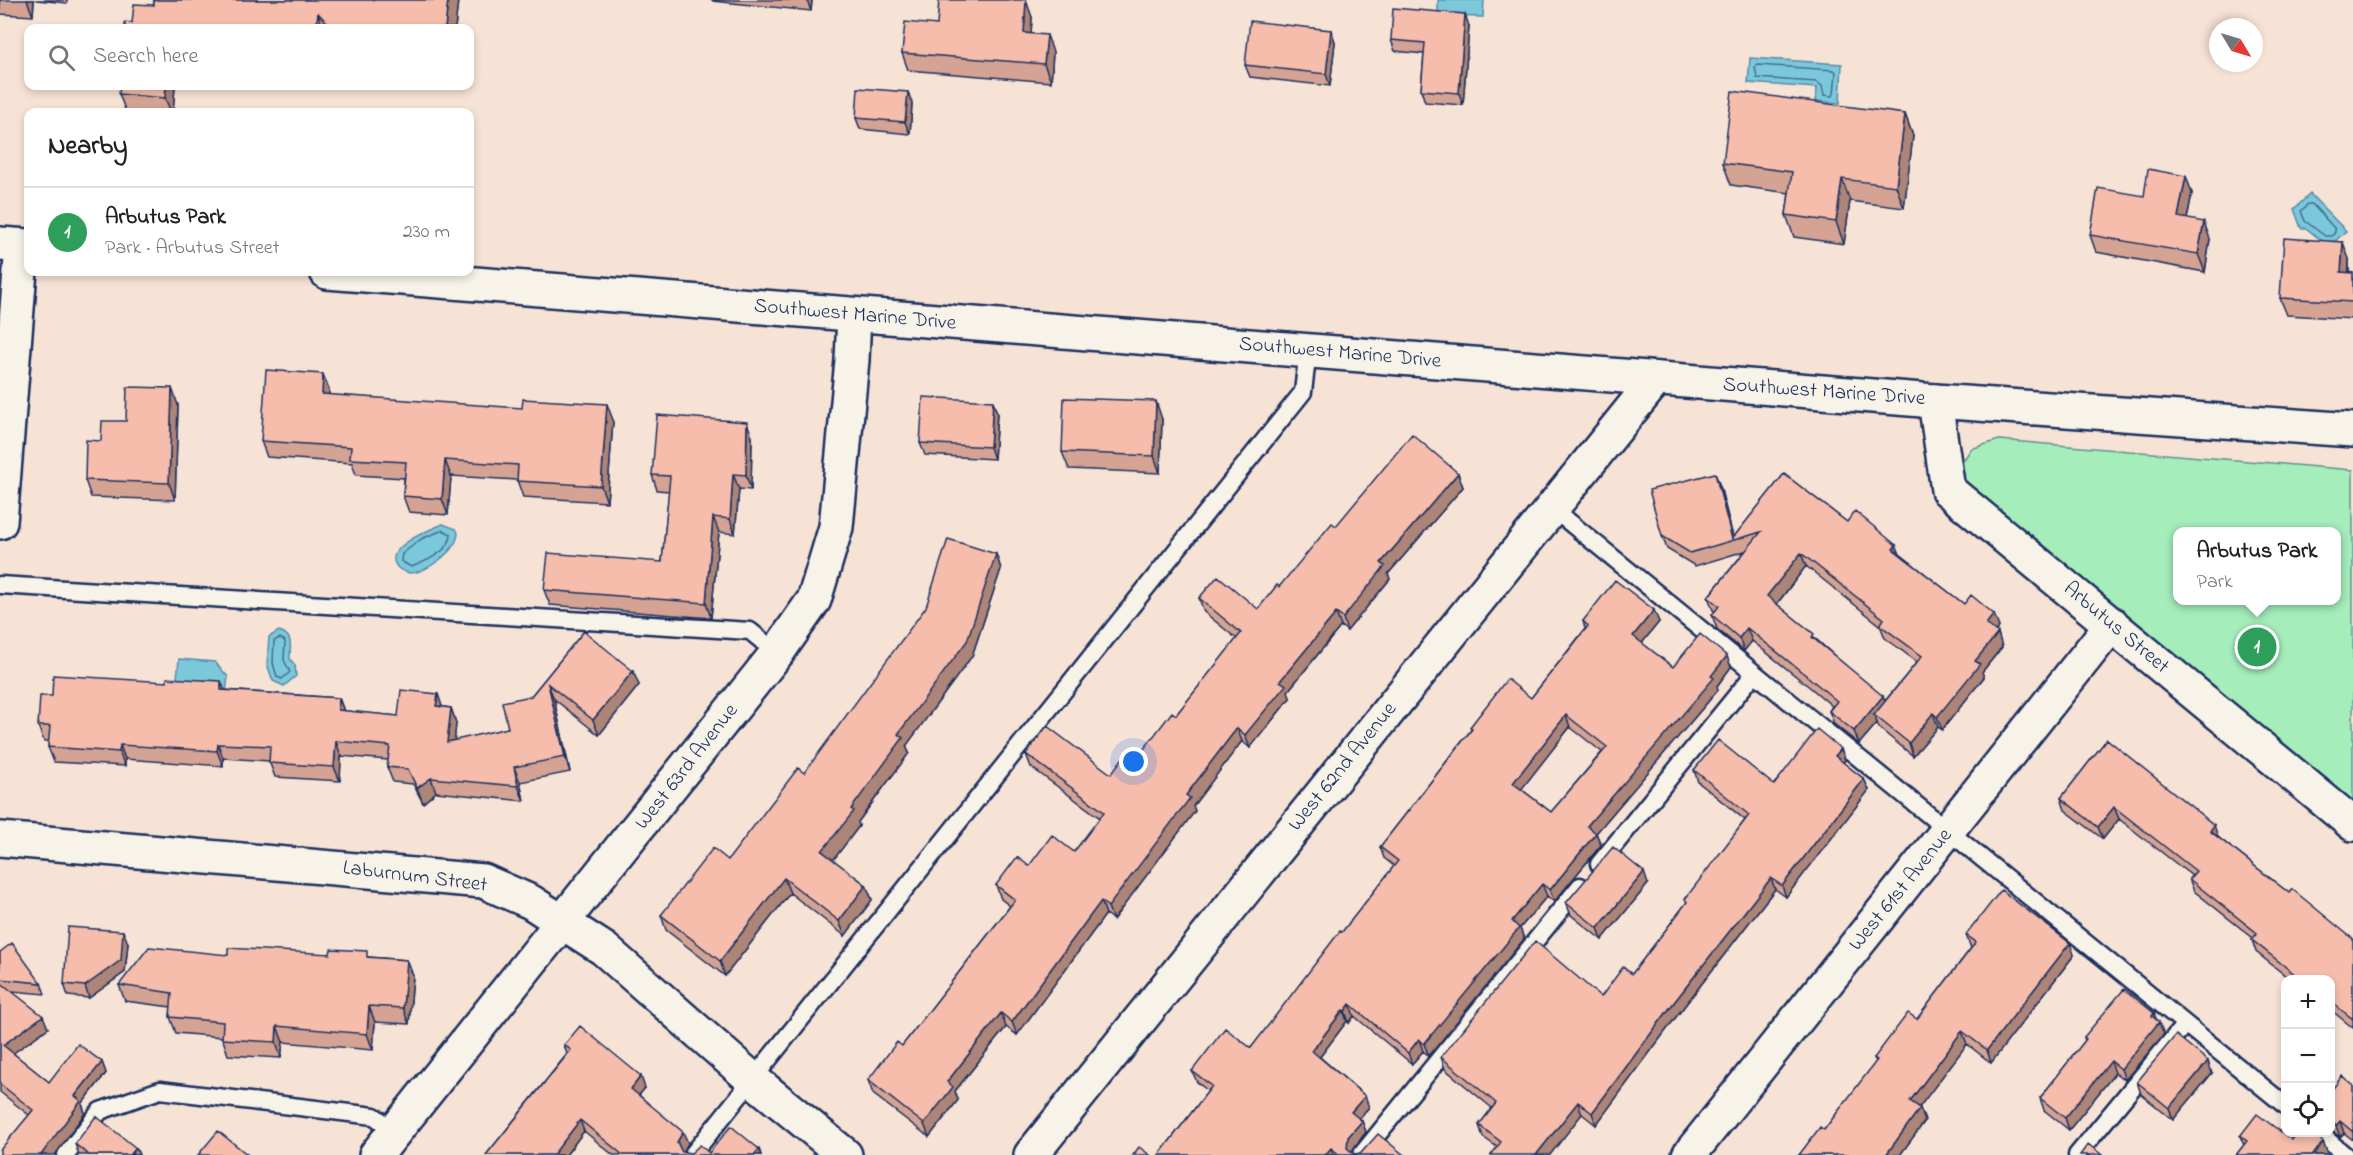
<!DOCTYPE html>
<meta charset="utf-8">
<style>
body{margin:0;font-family:"Indie Flower",sans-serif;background:#f2f2f2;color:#202124}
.controls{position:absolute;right:18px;bottom:18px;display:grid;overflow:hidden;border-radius:12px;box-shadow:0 3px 9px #0003}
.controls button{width:54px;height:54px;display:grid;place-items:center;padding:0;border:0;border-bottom:2px solid #e0e0e0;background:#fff;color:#202124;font:30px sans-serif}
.compass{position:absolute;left:2209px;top:18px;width:54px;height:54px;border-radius:50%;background:#fff;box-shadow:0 3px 9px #0003;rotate:128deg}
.you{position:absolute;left:1134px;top:762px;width:21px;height:21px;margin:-15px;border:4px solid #fff;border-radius:50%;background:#1a73e8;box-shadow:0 0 0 9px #1a73e833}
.badge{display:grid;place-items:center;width:39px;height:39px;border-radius:50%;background:#ea580c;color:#fff;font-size:20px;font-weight:700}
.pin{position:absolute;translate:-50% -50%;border:3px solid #fff;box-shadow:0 2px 6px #0006}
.popup{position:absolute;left:2173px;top:527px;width:168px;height:78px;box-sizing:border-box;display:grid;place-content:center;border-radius:12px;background:#fff;filter:drop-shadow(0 2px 4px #0005);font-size:20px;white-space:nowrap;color:#757577}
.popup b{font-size:22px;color:#202124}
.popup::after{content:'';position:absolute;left:50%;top:100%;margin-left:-12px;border:12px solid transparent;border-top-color:#fff}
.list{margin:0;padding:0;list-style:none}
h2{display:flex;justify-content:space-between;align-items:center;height:78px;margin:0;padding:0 24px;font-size:26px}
h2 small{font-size:20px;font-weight:400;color:#757577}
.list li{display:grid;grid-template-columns:39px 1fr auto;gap:18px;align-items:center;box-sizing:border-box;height:90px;padding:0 24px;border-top:2px solid #e0e0e0}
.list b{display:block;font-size:22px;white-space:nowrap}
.list p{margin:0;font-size:20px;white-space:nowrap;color:#757577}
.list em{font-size:20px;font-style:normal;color:#757577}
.icon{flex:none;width:33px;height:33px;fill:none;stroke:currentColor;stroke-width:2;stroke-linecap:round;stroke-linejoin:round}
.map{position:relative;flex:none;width:2353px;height:1155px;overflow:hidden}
.search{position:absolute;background:#fff;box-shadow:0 3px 9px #0003;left:24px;top:24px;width:450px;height:66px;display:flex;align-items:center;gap:15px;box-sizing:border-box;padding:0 21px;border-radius:12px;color:#757577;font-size:22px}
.panel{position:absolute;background:#fff;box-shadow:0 3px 9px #0003;left:24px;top:108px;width:450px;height:168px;border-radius:12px}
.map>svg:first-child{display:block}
.green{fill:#a5eebc;stroke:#608e8d;stroke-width:1.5;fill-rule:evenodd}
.water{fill:#7cc8db;stroke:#558ba9;stroke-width:1.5}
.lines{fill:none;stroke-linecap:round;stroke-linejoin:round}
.shore{stroke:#426c90;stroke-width:1.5}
.lane-casing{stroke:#1b2f5e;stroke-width:21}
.street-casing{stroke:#1b2f5e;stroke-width:38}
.secondary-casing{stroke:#1b2f5e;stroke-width:38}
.lane{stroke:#f7f3e8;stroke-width:16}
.street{stroke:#f7f3e8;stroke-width:33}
.secondary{stroke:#f7f3e8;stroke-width:33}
.wall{fill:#d4a394;stroke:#1b2f5e;stroke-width:1.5;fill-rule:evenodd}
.shaded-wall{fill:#ac8478;stroke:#1b2f5e;stroke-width:1.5}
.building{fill:#f6bdac;stroke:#1b2f5e;stroke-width:1.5;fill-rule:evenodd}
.labels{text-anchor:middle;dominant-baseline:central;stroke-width:4.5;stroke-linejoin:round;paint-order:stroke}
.street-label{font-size:21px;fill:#1b2f5e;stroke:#f7f3e8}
</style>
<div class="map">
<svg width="2353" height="1155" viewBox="0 0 2353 1155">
<rect width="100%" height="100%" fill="#f7e3d6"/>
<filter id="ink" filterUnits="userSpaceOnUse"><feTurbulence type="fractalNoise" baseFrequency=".0167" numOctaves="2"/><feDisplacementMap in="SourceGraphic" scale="12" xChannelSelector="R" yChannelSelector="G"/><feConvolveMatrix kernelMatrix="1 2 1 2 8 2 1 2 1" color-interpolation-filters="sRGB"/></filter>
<g filter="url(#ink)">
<path class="green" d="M1999 440 2353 470V806L1967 487 1959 467 1971 449ZM2178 532H2336V600H2178Z"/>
<path class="water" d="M1438 0H1484L1483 17 1438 16Z
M1750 58 1842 64 1840 103 1816 101 1817 88 1748 83Z
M2310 194 2346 231 2333 243 2323 242 2306 228H2301L2294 209Z
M443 524 456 529 458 533C457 551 426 573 410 573 405 572 400 570 397 567 381 548 431 529 443 524Z
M279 631C294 636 290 645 290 659L295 665 296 676 284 686 273 681 267 664 269 637Z
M179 659 215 662 228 677 226 693 176 688Z"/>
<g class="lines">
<path class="shore" d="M1758 65 1834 70 1836 72 1834 94 1832 96 1824 95 1822 86 1817 82 1757 78 1755 67Z
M2308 204H2312L2335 229V232L2332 236H2325L2305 221 2301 211Z
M443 530 451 534C451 551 425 562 411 567L401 561 402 554 421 539Z
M280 638 285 641 284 660 290 672 282 679 277 677 273 663 274 641Z"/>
<g class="lane-casing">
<path id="lane" d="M1552 508 2286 1106
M0 585 750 631 777 653
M1599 864 1754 674
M2318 1132 2345 1155
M66 1155 100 1111 160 1090 374 1116 395 1131
M692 1155 1303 392 1308 350
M1361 1155 1580 886
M2077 1155 2185 1024"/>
</g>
<g class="street-casing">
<path id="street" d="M1935 401 1948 490 2353 824
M0 522 22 246
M0 839 483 881 531 902 604 949 752 1079 845 1155
M376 1155 777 653 814 600 836 527 852 360 854 315
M1031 1155 1656 379
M1689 1155 2112 624"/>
</g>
<g class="secondary-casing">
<path id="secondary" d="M0 244 28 246
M327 272 1935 401 2353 430"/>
</g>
<use href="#lane" class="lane"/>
<use href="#street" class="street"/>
<use href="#secondary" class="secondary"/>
</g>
<path class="wall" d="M0 0H34L33 16 0 14Z
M36 0H67V3Z
M154 0H458L455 28H125L154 5Z
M712 0H812L811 11 713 1Z
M1032 17 1031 34 1053 52 1051 82 908 70 902 53 937 25Z
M1469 26 1463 105 1425 102 1421 90 1424 54 1395 51 1391 40Z
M1331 30 1335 42 1330 86 1250 77 1245 65Z
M175 86 173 112H126L119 94Z
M908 92 912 103 910 134 860 129 856 118Z
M1905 114 1913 136 1904 208 1850 201 1844 244 1794 237 1786 215 1789 193 1731 185 1723 163Z
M2192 193 2187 219 2210 239 2205 272 2096 252 2090 235 2144 196Z
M2349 259V272L2353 273V319L2287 315 2280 298Z
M329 390V395L613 420 607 502 523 497 517 480 451 476 448 515 409 512 403 496 404 478 356 475 352 463 267 457 261 441Z
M178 405 175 500 91 497 85 480 101 441 126 421Z
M997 413 994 459 925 455 920 443Z
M1162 419 1160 473 1069 469 1062 452Z
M752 437 751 490 739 489 735 534 719 532 711 618 550 605 544 590 662 562 669 491 657 490 652 475Z
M1458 473 1463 487 1388 574 1390 579 1347 631 1341 626 1288 691 1290 698 1250 748 1242 741 1193 806 1195 811 1113 920 1106 914 1017 1035 1006 1027 955 1091 958 1100 929 1137 873 1094 868 1080 902 1046 1010 906 1001 899 996 885 1029 866 1074 852 1100 818 1031 767 1026 754 1111 774 1137 758 1176 715 1237 639 1204 612 1199 598 1258 609 1279 587 1336 526Z
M1784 474 1847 522 1896 545 1900 554 1964 604 1999 627 1995 632 1998 633 2002 647 1982 672 1984 677 1942 730 1938 727 1913 756 1879 728 1877 723 1859 744 1834 724 1829 711 1832 706 1812 689 1752 641 1744 651 1717 629 1712 615 1715 612 1713 610 1708 597 1745 551 1695 566 1667 549 1662 536 1720 486 1733 538ZM1806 566 1880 625 1885 638 1917 662 1885 701 1777 604Z
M996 554 1001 569 972 656 906 746 909 753 858 822 859 826 833 860 866 885 872 900 845 936 790 893 725 976 666 930 661 915 728 860Z
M1583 621 1659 622 1642 643 1673 667H1731L1717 686 1718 690 1596 833 1601 845 1554 902 1547 896 1520 928 1524 939 1429 1056 1423 1051 1412 1064 1354 1016 1349 1023 1347 1021 1320 1057 1365 1096 1369 1107 1359 1119 1362 1121 1366 1132 1353 1149 1352 1152 1354 1154 1404 1155H1159L1208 1091 1197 1082 1192 1071 1251 1048 1394 866 1384 858 1380 847 1471 730 1470 727 1531 698 1585 629ZM1570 727 1602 752 1551 812 1521 789Z
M584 631 639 685 599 735 554 699 570 772 520 782 524 801 436 792 423 803 413 784 393 782 387 767 388 760 341 756 340 781 275 777 269 761 223 758V766L125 759V766L54 762 48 747 49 741H44L38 726 52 696 225 690 339 698 344 711 398 716 443 707 451 708 456 723 454 741 508 728 531 696Z
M2107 739 2218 837 2289 893 2353 939V1028L2331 1010V980H2291L2256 952 2252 940 2253 938 2194 891 2189 879 2192 876 2119 819 2103 839 2065 810 2061 798Z
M1841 749 1845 760 1843 763 1864 779 1869 790 1786 897 1775 889 1676 1017 1596 1125 1582 1114 1497 1147 1483 1137 1479 1125 1492 1108 1445 1069 1441 1057 1601 997 1632 974 1687 902 1745 820 1698 782 1694 770 1774 785Z
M1648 884 1602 940 1571 915 1566 903Z
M1966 935 2070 943 2074 955 1991 1063 1967 1044 1919 1107 1925 1121 1900 1155H1799L1824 1130 1876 1062 1874 1058 1917 1019 1971 948Z
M128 943 125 972 89 998 68 996 64 984Z
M0 952 41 983 45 994 11 991 48 1028 13 1053 49 1082 102 1062 106 1073 82 1104 85 1113 29 1115 0 1092Z
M330 954 407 960 413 976 409 1024 375 1022 373 1050 283 1042 281 1058 228 1055 222 1037 176 1033 170 1017 171 1007 125 1001 119 985 228 955Z
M2156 1019 2164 1034 2125 1080 2115 1073 2069 1130 2044 1110 2040 1098 2085 1041 2084 1037Z
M564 1045 645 1088 639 1095 688 1143 683 1152 691 1153H709L759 1149 761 1155H613L584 1131 566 1155H486L567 1054Z
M2212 1073 2173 1120 2141 1094 2137 1082Z
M2353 1085V1140L2344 1133 2340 1137 2331 1130V1091Z
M2240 1136 2292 1140 2323 1142 2328 1154 2327 1155H2236L2244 1145Z
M75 1144 136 1148 139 1155H79Z"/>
<path class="shaded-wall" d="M27 0H34L33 16Z
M448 0H458L455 28H445Z
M807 0H812L811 11Z
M1026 0 1032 17 1030 50 1024 33Z
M318 13 323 28H316Z
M1465 14 1469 26 1463 105 1459 93Z
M1331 30 1335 42 1330 86 1326 74Z
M1047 35 1053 52 1051 82 1044 64Z
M166 86H175L173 112H171L165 98Z
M908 92 912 103 910 134 905 122Z
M1905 114 1913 136 1904 208 1896 186Z
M2186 176 2192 193 2184 234 2178 217Z
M1842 179 1850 201 1844 244 1836 222Z
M2204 222 2210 239 2205 272 2198 254Z
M2343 242 2349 259 2348 289 2341 272Z
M323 374 329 390 328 410 322 394Z
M172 388 178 405 175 500 169 483Z
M993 401 997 413 994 459 990 447Z
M1156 401 1162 419 1160 473 1154 456Z
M607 404 613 420 607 502 601 486Z
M747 422 752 437 751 490 746 475Z
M445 460 451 476 448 515 442 499Z
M1458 473 1463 487 1388 574 1390 579 1347 631 1343 618 1381 563Z
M1715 473 1720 486 1734 540H1732Z
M733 474 739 489 735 534 730 519Z
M713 517 719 532 711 618 706 603Z
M1896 545 1901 558 1893 549Z
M1801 553 1806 566 1772 610 1767 596Z
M996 554 1001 569 972 656 906 746 909 753 858 822 859 826 828 867 822 851 851 809 898 734Z
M1654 610 1659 622 1638 648 1633 636Z
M1336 613 1341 626 1288 691 1290 698 1250 748 1245 735 1280 681Z
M1994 614 1999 627 1991 637 1986 624Z
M1747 628 1752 641 1744 651 1739 638Z
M1998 633 2002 647 1982 672 1984 677 1942 730 1937 717 1975 661Z
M1727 656 1731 667 1717 686 1718 690 1592 838 1587 826Z
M633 671 639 685 599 735 593 720Z
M221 681 227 696 221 690Z
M548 684 554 699 570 772 565 757Z
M438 694 443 709 436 706Z
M1883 696 1888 709 1874 715 1877 723 1859 744 1854 731Z
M339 698 344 712 338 710Z
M451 708 456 723 453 757 447 742Z
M1933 713 1938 727 1913 756 1909 743Z
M1566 715 1570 727 1517 795 1513 783Z
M1237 728 1242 741 1193 806 1195 811 1113 920 1108 907 1186 795Z
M336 741 341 756 340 781 334 767Z
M218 744 223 758V766L217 751Z
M120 745 125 759V766L119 752Z
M1841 749 1845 760 1839 768 1835 756Z
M514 767 520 782 524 801 518 786Z
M431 778 436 792 423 803 417 788Z
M1864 779 1869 790 1786 897 1782 886Z
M2114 807 2119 819 2103 839 2098 827Z
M2214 825 2218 837 2210 831Z
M1596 833 1601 845 1554 902 1550 890Z
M1644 872 1648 884 1602 940 1598 928Z
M784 878 790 893 725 976 720 961Z
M1771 878 1775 889 1676 1017 1596 1125 1592 1113 1672 1005Z
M1542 884 1547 896 1520 928 1524 939 1429 1056 1424 1044 1512 921Z
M866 885 872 900 845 936 839 921Z
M1101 901 1106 914 1017 1035 1012 1022Z
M123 931 128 943 125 972 89 998 85 986Z
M2070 943 2074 955 1991 1063 1987 1050Z
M407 960 413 976 409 1024 403 1008Z
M1350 1004 1354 1016 1349 1023 1345 1011Z
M369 1006 375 1022 373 1050 367 1034Z
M1343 1010 1347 1021 1316 1062 1312 1051Z
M1001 1013 1006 1027 955 1091 958 1100 929 1137 924 1124 947 1082Z
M2154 1013 2158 1024 2159 1022 2164 1034 2125 1080 2121 1069Z
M43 1016 48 1028 8 1057 3 1045Z
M277 1026 283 1042 281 1058 276 1042Z
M1962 1031 1967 1044 1915 1113 1910 1101Z
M1419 1039 1423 1051 1412 1064 1408 1053Z
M2111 1061 2115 1073 2069 1130 2065 1118Z
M2208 1061 2212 1073 2173 1120 2169 1108Z
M102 1062 106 1073 82 1104 85 1113 55 1155H41L75 1096Z
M641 1076 645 1088 635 1100 631 1089Z
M1365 1096 1369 1107 1355 1123 1351 1112Z
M1578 1102 1582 1114 1550 1155H1536Z
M1920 1108 1925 1121 1900 1155H1886Z
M580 1120 584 1131 566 1155H553Z
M1362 1121 1366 1132 1353 1149 1352 1155 1347 1148 1348 1137Z
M2340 1121 2344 1133 2340 1137 2336 1126Z
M683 1132 688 1143 682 1154 677 1142Z
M2323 1142 2328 1154 2327 1155H2313Z
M136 1148 139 1155H132L131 1154Z
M1331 1148 1334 1155H1325Z
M759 1149 761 1155H754Z"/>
<path class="building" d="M154 0H448L445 28H332L318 13 316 28H125V22L132 23 134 4 154 5Z
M939 0H1026L1024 33 1047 35 1044 64 902 53 905 22 937 25Z
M1393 8 1465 14 1459 93 1421 90 1425 43 1391 40Z
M1250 21 1331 30 1326 74 1245 65Z
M120 86H166L165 98 119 94Z
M858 88 908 92 905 122 856 118Z
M1732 91 1905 114 1896 186 1842 179 1836 222 1786 215 1792 172 1723 163Z
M2148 169 2186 176 2178 217 2204 222 2198 254 2090 235 2098 188 2144 196Z
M2284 238 2343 242 2341 272 2353 273V302L2280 298Z
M266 370 323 374 322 394 522 408 523 399 607 404 601 486 517 481 518 465 445 460 442 499 403 496 406 462 350 459 351 447 261 441Z
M127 387 172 388 169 483 85 480 86 440 101 441 102 421H126Z
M923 397 993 401 990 447 920 443Z
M1064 398 1156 401 1154 456 1062 452Z
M657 415 747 422 746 475 733 474 730 519 713 517 706 603 544 590 548 553 662 562 670 476 652 475Z
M1412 434 1458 473 1381 563 1385 566 1343 618 1336 613 1280 681 1286 685 1245 735 1237 728 1186 795 1190 798 1108 907 1101 901 1012 1022 1001 1013 947 1082 953 1087 924 1124 868 1080 897 1042 902 1046 1015 900 996 885 1017 857 1029 866 1052 835 1074 852 1104 812 1026 754 1047 726 1111 774 1128 751 1137 758 1172 712 1176 715 1241 633 1199 598 1218 576 1258 609 1277 585 1279 587 1332 523 1336 526Z
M1715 473 1732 539 1784 474 1847 522 1855 511 1896 545 1893 549 1964 604 1971 595 1994 614 1986 624 1998 633 1975 661 1980 664 1937 717 1933 713 1909 743 1874 715 1922 656 1880 625 1884 619 1801 553 1767 596 1814 634 1812 637 1883 696 1854 731 1829 711 1837 701 1807 676 1747 628 1739 638 1712 615 1719 606 1708 597 1761 532 1690 553 1662 536 1649 490Z
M948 539 996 554 967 641 898 734 903 738 851 809 854 811 822 851 866 885 839 921 784 878 720 961 661 915 713 848 728 860 798 768 804 773 926 607Z
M1615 580 1654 610 1633 636 1673 667 1700 634 1727 656 1711 676 1714 678 1587 826 1596 833 1550 890 1542 884 1512 921 1519 928 1424 1044 1419 1039 1408 1053 1350 1004 1345 1011 1343 1010 1312 1051 1365 1096 1351 1112 1362 1121 1348 1137 1347 1148 1354 1154 1361 1153 1378 1134 1404 1155H1340L1331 1148 1325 1155H1159L1212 1086 1192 1071 1225 1028 1251 1048 1340 931 1342 932 1398 861 1380 847 1472 729 1470 727 1507 679 1531 698 1588 626 1583 621ZM1566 715 1607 747 1551 812 1513 783Z
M584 631 633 671 593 720 548 684 565 757 514 767 518 786 431 778 417 788 408 769 387 767 390 746 336 741 334 767 269 763 270 746 218 744 217 751 120 745 119 752 48 747 50 726H38L40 696H52L53 675 167 682V678L221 681V690L339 698 338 710 398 716 401 690 438 694 436 706 451 708 447 742 508 728 502 702 531 696Z
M1817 729 1841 749 1835 756 1864 779 1782 886 1771 878 1672 1005 1592 1113 1578 1102 1536 1155H1491L1501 1142 1479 1125 1496 1103 1441 1057 1535 941 1601 997 1623 967 1632 974 1687 902 1685 899 1749 815 1694 770 1718 740 1774 785Z
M2107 739 2214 825 2210 831 2289 893 2292 889 2353 939V1019L2331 1002V980H2302L2252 940 2257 933 2189 879 2196 871 2114 807 2098 827 2061 798Z
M1613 847 1644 872 1598 928 1566 903Z
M2001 890 2070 943 1987 1050 1962 1031 1910 1101 1920 1108 1886 1155H1799L1820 1127 1824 1130 1877 1060 1874 1058 1908 1013 1917 1019 1976 942 1966 935Z
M68 927 123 931 121 960 85 986 64 984Z
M12 943 41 983 0 979V952Z
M149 947 228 955V948L330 954 331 949 367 951V957L407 960 403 1008 369 1006 367 1034 277 1026 276 1042 222 1039 223 1022 170 1017 172 993 119 985Z
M0 982 43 1016 3 1045 49 1082 78 1044 102 1062 75 1096 81 1101 41 1155H0V1150L33 1110 0 1084Z
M2124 989 2154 1013 2152 1016 2159 1022 2121 1069 2111 1061 2065 1118 2040 1098 2086 1039 2084 1037Z
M580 1026 641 1076 631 1089 683 1132 677 1142 682 1152 691 1153 700 1145 709 1153 731 1126 759 1149 754 1155H623L580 1120 553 1155H486L571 1050 564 1045Z
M2176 1035 2208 1061 2169 1108 2137 1082Z
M2342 1076 2353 1085V1132L2340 1121 2336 1126 2331 1121V1091Z
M2257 1114 2292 1140 2298 1132H2313L2323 1142 2313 1155H2236L2247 1141 2240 1136Z
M96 1116 136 1148 131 1154 133 1155H89L75 1144Z
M218 1131 248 1155H198Z
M2088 1144 2102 1155H2080Z
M1139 1147 1150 1155H1133Z"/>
</g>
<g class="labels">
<g class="street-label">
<text transform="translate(855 315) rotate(5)">Southwest Marine Drive</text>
<text transform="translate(1340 353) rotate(5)">Southwest Marine Drive</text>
<text transform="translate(1824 392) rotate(4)">Southwest Marine Drive</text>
<text transform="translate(2116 628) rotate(40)">Arbutus Street</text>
<text transform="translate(687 767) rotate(-52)">West 63rd Avenue</text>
<text transform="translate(1343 767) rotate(-51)">West 62nd Avenue</text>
<text transform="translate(415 877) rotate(7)">Laburnum Street</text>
<text transform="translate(1901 890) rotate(-51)">West 61st Avenue</text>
</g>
</g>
</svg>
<div class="controls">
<button>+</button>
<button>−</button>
<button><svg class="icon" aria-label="locate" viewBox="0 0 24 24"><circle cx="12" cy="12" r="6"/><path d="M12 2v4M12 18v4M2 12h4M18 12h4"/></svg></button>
</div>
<svg class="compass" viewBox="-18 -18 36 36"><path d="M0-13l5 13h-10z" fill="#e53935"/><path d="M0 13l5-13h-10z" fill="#757577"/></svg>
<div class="you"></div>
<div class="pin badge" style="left:2257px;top:647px;background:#2e9e5b">1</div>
<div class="popup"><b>Arbutus Park</b>Park</div>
<div class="search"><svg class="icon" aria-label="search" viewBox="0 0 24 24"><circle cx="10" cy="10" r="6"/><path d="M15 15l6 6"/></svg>Search here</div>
<section class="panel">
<h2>Nearby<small></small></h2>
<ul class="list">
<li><span class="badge" style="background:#2e9e5b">1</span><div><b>Arbutus Park</b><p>Park · Arbutus Street</p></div><em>230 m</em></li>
</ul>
</section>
</div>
